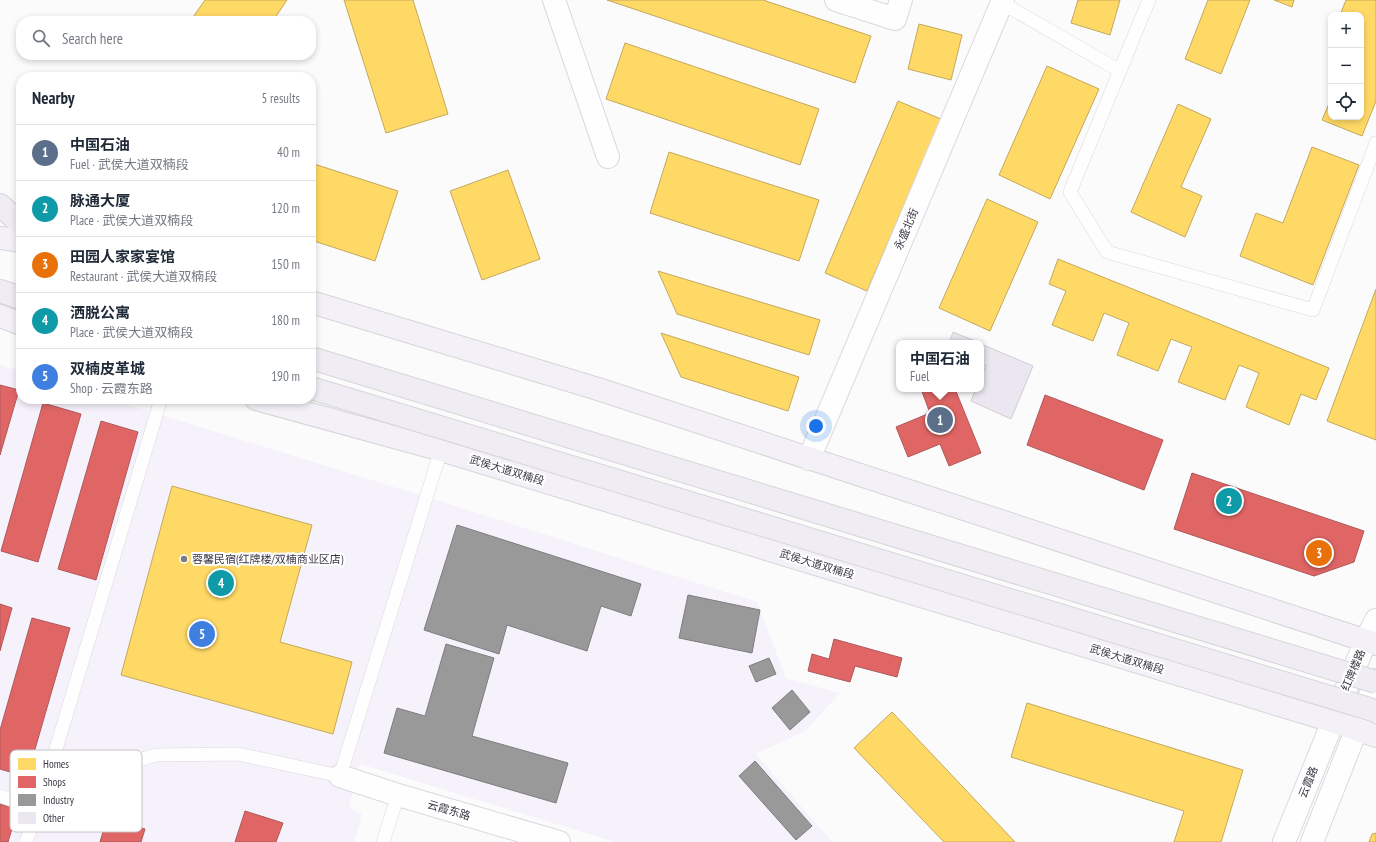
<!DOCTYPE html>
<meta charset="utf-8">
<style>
body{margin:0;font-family:"PT Sans Narrow","Noto Sans SC",sans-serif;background:#f6f6f7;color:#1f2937}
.controls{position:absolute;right:12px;top:12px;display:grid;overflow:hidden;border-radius:8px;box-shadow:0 2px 6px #0003}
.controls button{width:36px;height:36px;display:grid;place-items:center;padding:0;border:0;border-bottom:1px solid #e0e1e3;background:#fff;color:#1f2937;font:20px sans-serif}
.you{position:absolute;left:816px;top:426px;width:14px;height:14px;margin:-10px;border:3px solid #fff;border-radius:50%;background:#1a73e8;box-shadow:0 0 0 6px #1a73e833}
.badge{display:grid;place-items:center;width:26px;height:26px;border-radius:50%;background:#db2777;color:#fff;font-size:13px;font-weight:700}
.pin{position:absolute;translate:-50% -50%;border:2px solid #fff;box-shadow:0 1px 4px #0006}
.popup{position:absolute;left:896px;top:340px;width:88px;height:52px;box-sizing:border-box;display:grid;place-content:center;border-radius:8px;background:#fff;filter:drop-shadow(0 1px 3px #0005);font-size:13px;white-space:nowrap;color:#747a83}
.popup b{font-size:15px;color:#1f2937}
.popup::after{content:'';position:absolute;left:50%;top:100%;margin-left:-8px;border:8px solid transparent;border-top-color:#fff}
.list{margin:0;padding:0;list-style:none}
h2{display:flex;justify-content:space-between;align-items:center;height:52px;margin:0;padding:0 16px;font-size:17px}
h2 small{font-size:13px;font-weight:400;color:#747a83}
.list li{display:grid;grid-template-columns:26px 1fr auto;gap:12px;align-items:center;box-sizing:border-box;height:56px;padding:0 16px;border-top:1px solid #e0e1e3}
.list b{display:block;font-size:15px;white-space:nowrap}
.list p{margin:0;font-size:13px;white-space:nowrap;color:#747a83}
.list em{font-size:13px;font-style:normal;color:#747a83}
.icon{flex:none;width:22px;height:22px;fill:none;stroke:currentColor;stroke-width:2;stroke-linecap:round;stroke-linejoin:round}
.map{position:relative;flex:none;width:1376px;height:842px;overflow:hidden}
.search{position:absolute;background:#fff;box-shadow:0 2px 6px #0003;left:16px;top:16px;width:300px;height:44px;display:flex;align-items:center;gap:10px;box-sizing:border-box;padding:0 14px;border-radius:16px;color:#747a83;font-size:15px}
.panel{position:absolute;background:#fff;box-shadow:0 2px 6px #0003;left:16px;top:72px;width:300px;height:332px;border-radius:16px}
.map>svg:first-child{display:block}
.built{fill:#f6f2fb}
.homes{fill:#ffd966;stroke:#c4a85c}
.shops{fill:#e06666;stroke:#af585c}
.industry{fill:#999;stroke:#7d7c80}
.building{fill:#ebe7f0;stroke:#d0cdd3}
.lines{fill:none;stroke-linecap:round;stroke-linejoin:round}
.service-casing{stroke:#dbd8df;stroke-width:14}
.minor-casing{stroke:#dbd8df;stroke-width:24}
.tertiary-casing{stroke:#dbd8df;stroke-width:24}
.primary-casing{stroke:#d6d5d8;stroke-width:24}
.trunk-casing{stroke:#d6d5d8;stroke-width:24}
.service{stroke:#fefefe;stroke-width:13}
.minor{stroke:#fefefe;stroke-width:22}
.tertiary{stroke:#fefefe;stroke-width:22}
.primary{stroke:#f3f0f7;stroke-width:22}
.trunk{stroke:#f0ecf4;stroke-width:22}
.trunk-bridge-casing{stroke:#d6d5d8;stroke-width:24;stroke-linecap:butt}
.trunk-bridge{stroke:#f0ecf4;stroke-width:22}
.poi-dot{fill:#7f7c84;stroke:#fff;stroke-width:1.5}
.labels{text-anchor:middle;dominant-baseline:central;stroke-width:4;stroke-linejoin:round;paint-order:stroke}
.street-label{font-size:11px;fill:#3c3744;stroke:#fff}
.poi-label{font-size:11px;fill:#3c3744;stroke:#fff;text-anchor:start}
.key{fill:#fff;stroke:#c4c3c7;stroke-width:1}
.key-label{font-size:11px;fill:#3c3744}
</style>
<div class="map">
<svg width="1376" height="842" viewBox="0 0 1376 842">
<rect width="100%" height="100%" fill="#fbfbfb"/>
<path class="built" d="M0 365 21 371V399H110L446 503 757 602 786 678 840 693 805 731 756 754 832 842H615L360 764 349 808 362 814 354 842H0Z"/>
<path class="homes" d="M205 0H287L273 21H194L191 20Z
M344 0H413L448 114 386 133Z
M607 0H763L871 36 855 83Z
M1078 0H1120L1110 35 1071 23Z
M1208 0H1250L1221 74 1185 59Z
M1274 0H1294L1292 7Z
M1346 0H1376V101L1362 136 1322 120 1331 99V117H1361V15H1340Z
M919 24 962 35 951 80 908 69Z
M625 43 819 109 800 165 606 99Z
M1047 66 1099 89 1050 199 999 175Z
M898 101 941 119 867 291 825 273Z
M1178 104 1211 119 1181 187 1202 196 1185 237 1131 212Z
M1312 147 1359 165 1313 285 1240 256 1256 213 1283 223Z
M669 152 819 200 799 261 650 213Z
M311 163 398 191 375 261 311 240Z
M508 170 540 259 482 280 450 191Z
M987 199 1038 222 990 331 939 308Z
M1058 259 1329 368 1316 400 1301 394 1289 425 1246 407 1259 373 1239 365 1225 400 1178 382 1192 347 1171 339 1158 371 1117 355 1129 323 1104 313 1093 341 1052 325 1066 291 1049 284Z
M658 271 820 320 809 355 677 314Z
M1376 289V440L1327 421Z
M661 333 799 377 788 411 681 377Z
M172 486 312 525 280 642 352 662 333 734 121 675Z
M1027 703 1243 770 1221 842H1174L1184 811 1011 757Z
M892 712 1015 842H944L854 748Z
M1376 833V842H1369L1372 834Z"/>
<path class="shops" d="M0 385 19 390 0 455Z
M921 389H955L981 453 949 466 940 444 908 457 896 427 930 413Z
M1045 395 1163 440 1144 490 1027 445Z
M43 403 81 414 38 562 1 551Z
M101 421 138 432 96 580 58 569Z
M1192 473 1364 531 1354 562 1314 576 1174 529Z
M0 604 12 608 0 651Z
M32 618 70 628 27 777 0 769V730Z
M834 639 902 658 897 677 855 666 850 682 808 671 812 654 829 659Z
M0 804 18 809 8 842H0Z
M245 811 283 823 276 842H235Z
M107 818 145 829 141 842H100Z"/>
<path class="industry" d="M457 525 641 584 631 616 601 606 587 651 507 625 499 654 424 630Z
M688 595 760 610 752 653 679 638Z
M446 644 494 658 472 736 568 763 556 803 384 753 397 708 425 716Z
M769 658 776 674 756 682 749 666Z
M792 690 810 712 790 730 772 708Z
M755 761 812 826 796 840 739 776Z"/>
<path class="building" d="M953 332 980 343H949Z
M981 344 1033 366 1011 419 971 401 976 389H981V377L986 366 981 364Z"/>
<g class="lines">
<g class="service-casing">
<path id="service" d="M1149 0 1070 192 1107 252 1313 310 1376 143
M1002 3 1120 71
M0 796 38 809 97 774 155 755 238 754 340 776 441 450
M26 842 38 809 161 399
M383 842 398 795"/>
</g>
<g class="minor-casing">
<path id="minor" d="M554 0 608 157
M836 0 895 19 901 0
M809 459 1003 0
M340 776 398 795 559 842"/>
</g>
<g class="tertiary-casing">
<path id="tertiary" d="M1284 842 1366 640 1376 620
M1312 842 1376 680"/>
</g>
<g class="primary-casing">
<path id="primary" d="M0 238 21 241
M311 302 598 389 1376 644
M0 316 21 324
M256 399 441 450 1332 721 1376 736"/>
</g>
<g class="trunk-casing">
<path id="trunk" d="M0 205 21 224
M0 291 21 298"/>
</g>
<use href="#service" class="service"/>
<use href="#minor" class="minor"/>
<use href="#tertiary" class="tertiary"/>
<use href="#primary" class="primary"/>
<use href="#trunk" class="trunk"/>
<g class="trunk-bridge-casing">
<path id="trunk-bridge" d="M311 358 1376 682
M311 388 1376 711"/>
</g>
<use href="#trunk-bridge" class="trunk-bridge"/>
</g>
<circle class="poi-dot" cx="184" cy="559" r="4"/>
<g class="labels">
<g class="street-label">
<text transform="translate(906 229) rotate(-67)">永盛北街</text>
<text transform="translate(507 470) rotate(17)">武侯大道双楠段</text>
<text transform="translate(817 564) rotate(17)">武侯大道双楠段</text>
<text transform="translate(1127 659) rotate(17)">武侯大道双楠段</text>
<text transform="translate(1353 670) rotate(-67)">红牌楼路</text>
<text transform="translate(1308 782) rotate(-68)">云霞路</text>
<text transform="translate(449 810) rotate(16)">云霞东路</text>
</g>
<g class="poi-label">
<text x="192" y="559">蓉馨民宿(红牌楼/双楠商业区店)</text>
</g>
</g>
<rect x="10" y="750" width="132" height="82" rx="6" class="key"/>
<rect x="18" y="758" width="18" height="12" fill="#ffd966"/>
<rect x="18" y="776" width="18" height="12" fill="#e06666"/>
<rect x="18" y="794" width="18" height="12" fill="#999"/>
<rect x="18" y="812" width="18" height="12" fill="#ebe7f0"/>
<g class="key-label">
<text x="43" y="768">Homes</text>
<text x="43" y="786">Shops</text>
<text x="43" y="804">Industry</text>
<text x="43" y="822">Other</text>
</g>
</svg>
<div class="controls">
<button>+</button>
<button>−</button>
<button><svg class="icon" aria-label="locate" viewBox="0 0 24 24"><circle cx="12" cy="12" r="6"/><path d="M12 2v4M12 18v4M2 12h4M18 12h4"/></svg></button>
</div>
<div class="you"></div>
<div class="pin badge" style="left:940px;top:420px;background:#5c6f8a">1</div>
<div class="popup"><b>中国石油</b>Fuel</div>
<div class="pin badge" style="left:1229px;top:501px;background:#0f9aa8">2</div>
<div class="pin badge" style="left:1319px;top:553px;background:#e8710a">3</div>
<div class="pin badge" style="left:221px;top:583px;background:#0f9aa8">4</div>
<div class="pin badge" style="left:202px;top:634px;background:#3f7fe0">5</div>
<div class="search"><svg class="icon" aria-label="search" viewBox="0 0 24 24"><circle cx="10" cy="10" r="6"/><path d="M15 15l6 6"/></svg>Search here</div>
<section class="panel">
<h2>Nearby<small>5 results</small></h2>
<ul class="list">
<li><span class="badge" style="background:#5c6f8a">1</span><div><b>中国石油</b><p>Fuel · 武侯大道双楠段</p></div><em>40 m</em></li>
<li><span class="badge" style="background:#0f9aa8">2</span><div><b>脉通大厦</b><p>Place · 武侯大道双楠段</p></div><em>120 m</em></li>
<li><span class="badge" style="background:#e8710a">3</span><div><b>田园人家家宴馆</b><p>Restaurant · 武侯大道双楠段</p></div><em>150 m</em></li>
<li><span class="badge" style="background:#0f9aa8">4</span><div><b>洒脱公寓</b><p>Place · 武侯大道双楠段</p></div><em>180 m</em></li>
<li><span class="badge" style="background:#3f7fe0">5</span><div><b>双楠皮革城</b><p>Shop · 云霞东路</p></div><em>190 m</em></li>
</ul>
</section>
</div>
